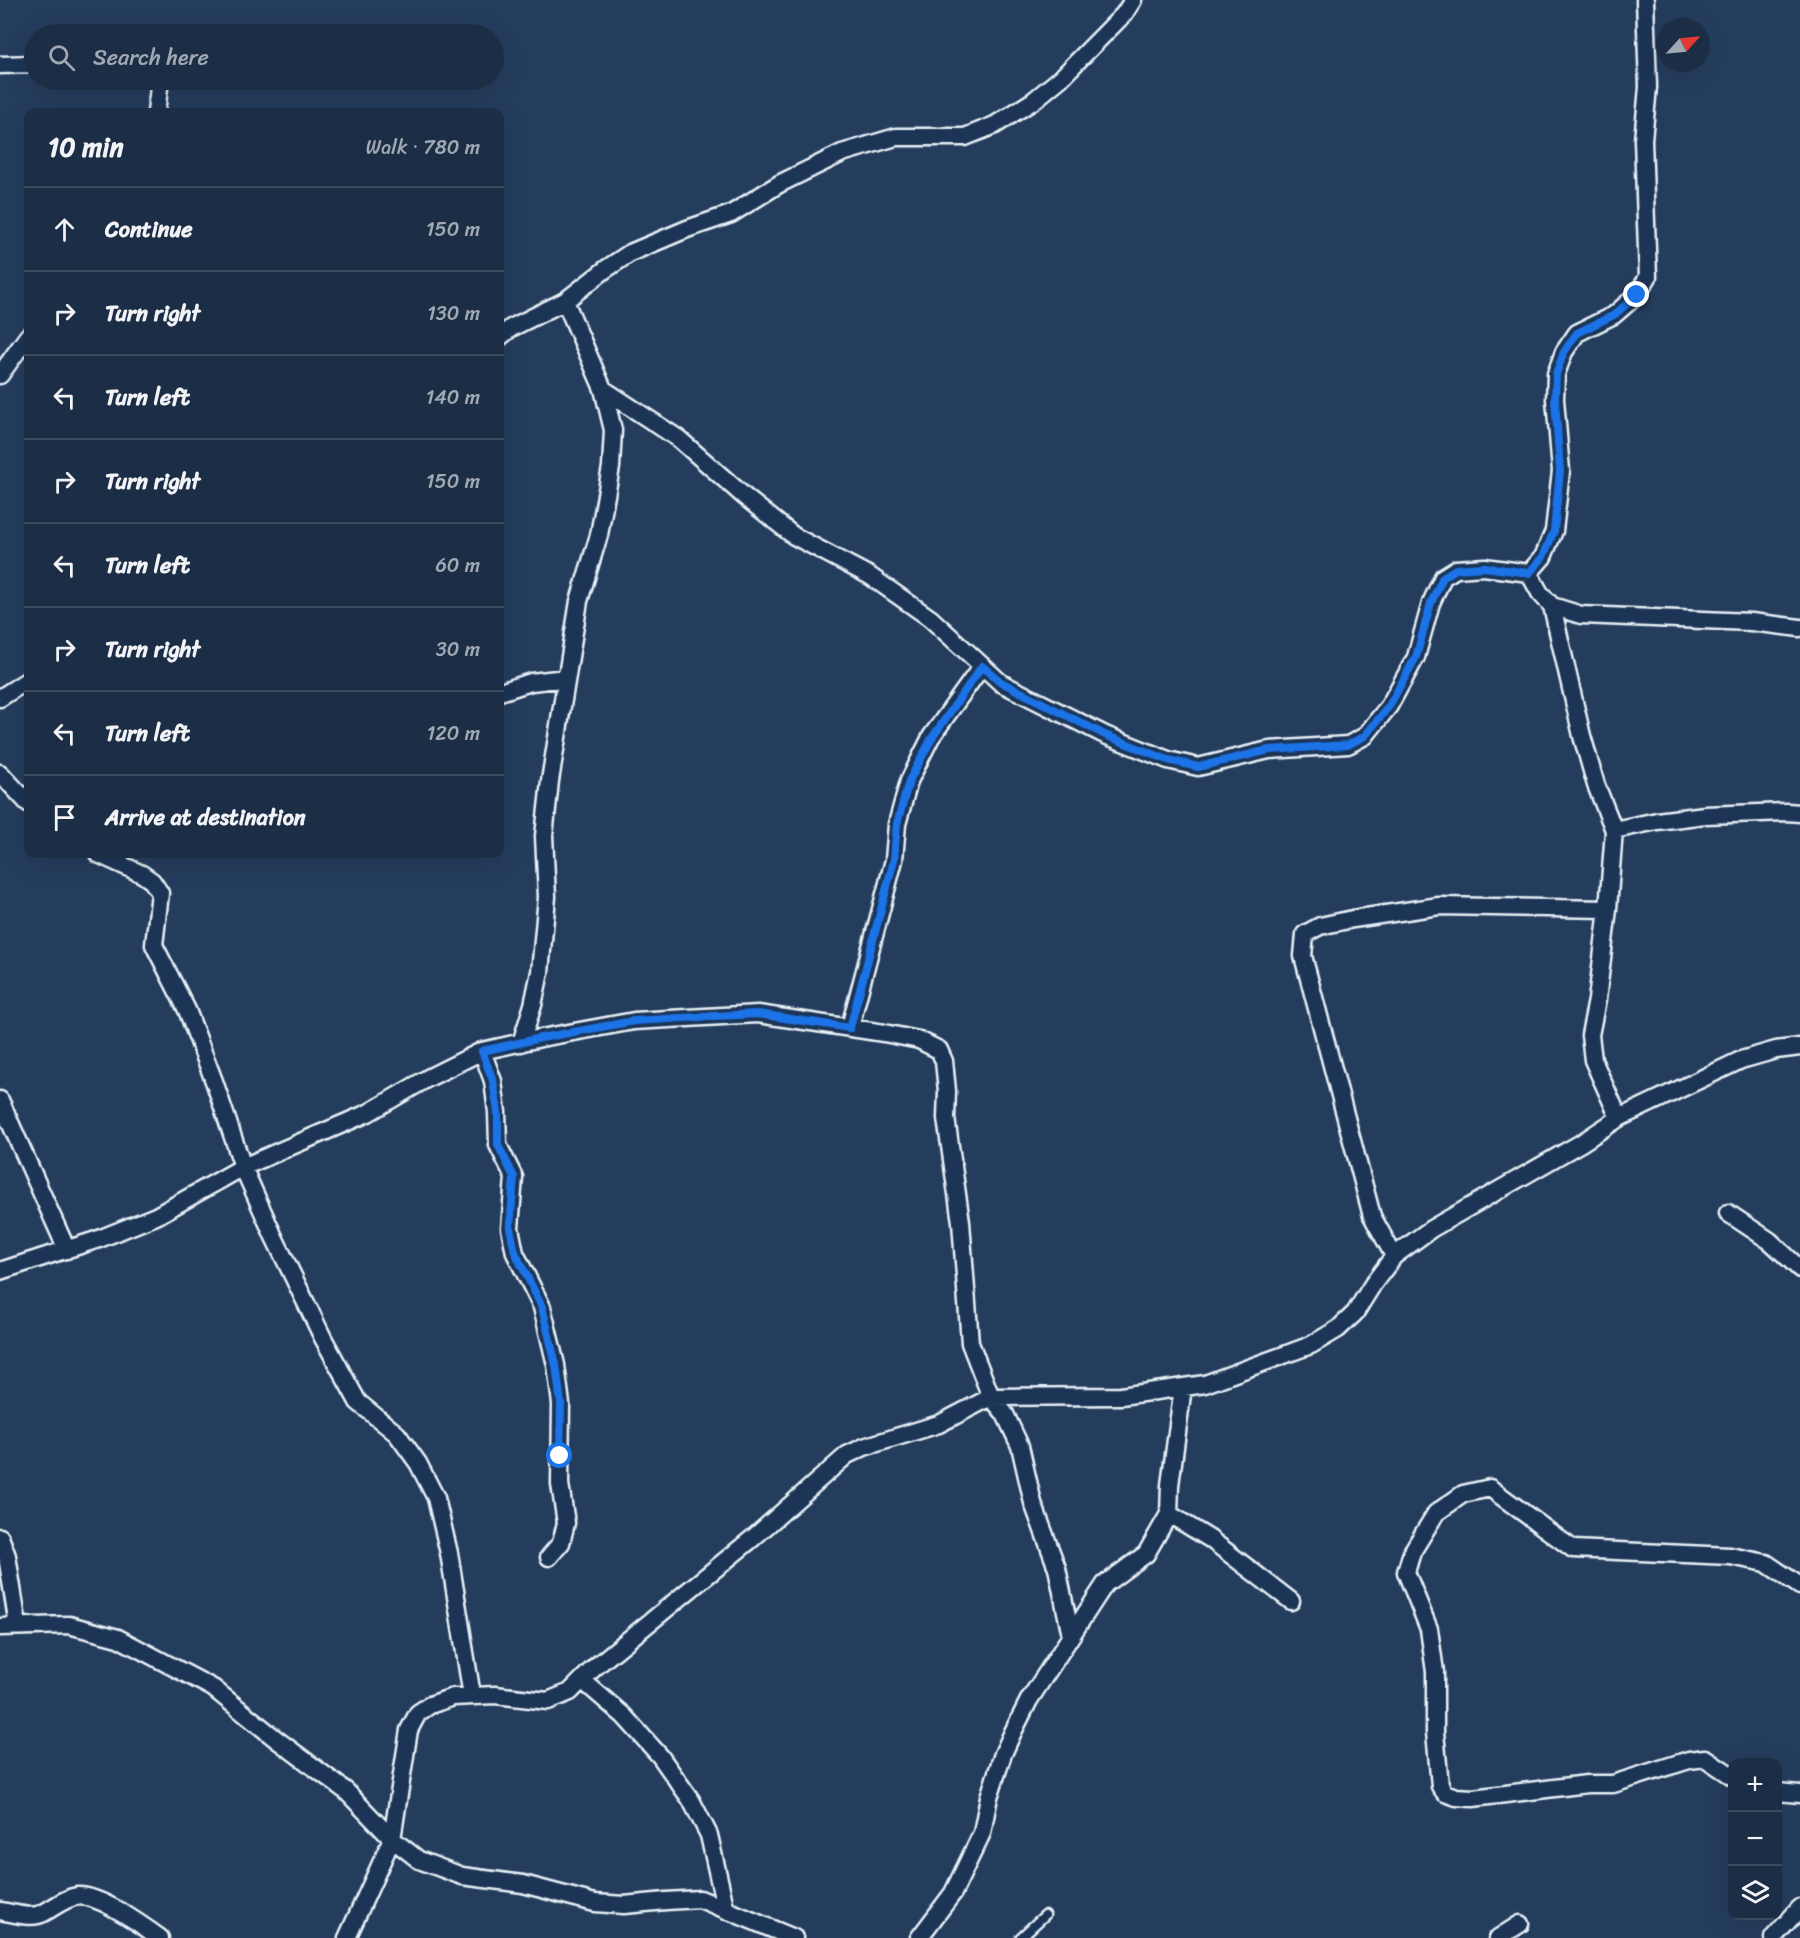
<!DOCTYPE html>
<meta charset="utf-8">
<style>
body{margin:0;font-family:Sriracha,sans-serif;background:#293a51;color:#f1f3f6}
.controls{position:absolute;right:18px;bottom:18px;display:grid;overflow:hidden;border-radius:12px;box-shadow:0 6px 24px #0002}
.controls button{width:54px;height:54px;display:grid;place-items:center;padding:0;border:0;border-bottom:2px solid #3a4a5f;background:#1c2e46;color:#f1f3f6;font:30px sans-serif}
.compass{position:absolute;left:1656px;top:18px;width:54px;height:54px;border-radius:50%;background:#1c2e46;box-shadow:0 6px 24px #0002;rotate:63deg}
.stop{position:absolute;width:18px;height:18px;margin:-14px;border:4px solid #1a73e8;border-radius:50%;background:#fff}
.stop.end{background:#1a73e8;border-color:#fff;box-shadow:0 2px 6px #0008}
.list{margin:0;padding:0;list-style:none}
h2{display:flex;justify-content:space-between;align-items:center;height:78px;margin:0;padding:0 24px;font-size:26px}
h2 small{font-size:20px;font-weight:400;color:#a0a8b3}
.list li{display:grid;grid-template-columns:39px 1fr auto;gap:18px;align-items:center;box-sizing:border-box;height:84px;padding:0 24px;border-top:2px solid #3a4a5f}
.list b{display:block;font-size:22px;white-space:nowrap}
.list em{font-size:20px;font-style:normal;color:#a0a8b3}
.icon{flex:none;width:33px;height:33px;fill:none;stroke:currentColor;stroke-width:2;stroke-linecap:round;stroke-linejoin:round}
.map{position:relative;flex:none;width:1800px;height:1938px;overflow:hidden}
.search{position:absolute;background:#1c2e46;box-shadow:0 6px 24px #0002;left:24px;top:24px;width:480px;height:66px;display:flex;align-items:center;gap:15px;box-sizing:border-box;padding:0 21px;border-radius:33px;color:#a0a8b3;font-size:22px}
.panel{position:absolute;background:#1c2e46;box-shadow:0 6px 24px #0002;left:24px;top:108px;width:480px;height:750px;border-radius:12px}
.map>svg:first-child{display:block}
.lines{fill:none;stroke-linecap:round;stroke-linejoin:round}
.lane-casing{stroke:#e8f1f8;stroke-width:13}
.street-casing{stroke:#e8f1f8;stroke-width:21}
.lane{stroke:#1d3557;stroke-width:8}
.street{stroke:#1d3557;stroke-width:16}
.route{stroke:#1a73e8;stroke-width:8}
</style>
<div class="map">
<svg width="1800" height="1938" viewBox="0 0 1800 1938">
<rect width="100%" height="100%" fill="#253d5d"/>
<filter id="ink" filterUnits="userSpaceOnUse"><feTurbulence type="fractalNoise" baseFrequency=".0167" numOctaves="2"/><feDisplacementMap in="SourceGraphic" scale="12" xChannelSelector="R" yChannelSelector="G"/><feConvolveMatrix kernelMatrix="1 2 1 2 8 2 1 2 1" color-interpolation-filters="sRGB"/></filter>
<g filter="url(#ink)">
<g class="lines">
<g class="lane-casing">
<path id="lane" d="M1020 1938 1045 1915"/>
</g>
<g class="street-casing">
<path id="street" d="M0 65 34 64
M156 112 160 80
M500 337 511 328 565 301 606 269 630 253 687 229 731 214 779 184 842 153 896 137H965L995 125 1033 101 1061 78 1124 14 1133 0
M0 375 28 336
M603 389 679 439 745 497 794 536 870 576 930 618 1001 683 1105 735 1168 760 1198 767 1269 750 1348 745 1365 736 1389 706 1416 657 1431 603 1443 577 1456 569 1484 567 1529 573 1543 557 1554 531 1561 471 1555 399 1556 374 1564 352 1577 333 1614 315 1637 295 1648 277 1643 140 1648 87 1645 0
M1529 573 1540 593 1552 606 1581 615 1751 622 1800 628
M1552 606 1582 736 1596 785 1614 830
M500 692 531 682 566 678
M0 698 28 680
M0 773 28 803
M98 854 142 874 152 881 160 893 154 945 187 1010 214 1081 243 1167 274 1237 323 1338 358 1402 397 1434 418 1463 436 1498 449 1553 472 1696
M1608 909 1614 830 1657 821 1705 815 1787 812 1800 813
M850 1027 894 860 897 824 909 781 931 737 982 666
M521 1043 533 1005 540 972 547 897 544 836 550 781 579 601 599 535 611 467 613 430 603 389 565 301
M482 1051 493 1081 497 1112 498 1145 514 1177 510 1228 515 1253 542 1307 556 1365 561 1404 560 1484 566 1523 561 1543 549 1557
M0 1100 67 1250
M1728 1213 1770 1241 1800 1269
M1394 1256 1372 1216 1303 956 1305 934 1320 926 1353 919 1439 906 1608 909 1597 1000 1590 1035 1593 1060 1619 1118
M0 1271 99 1239 156 1216 243 1167 368 1113 428 1078 482 1051 541 1038 634 1021 758 1014 884 1033 919 1040 939 1050 944 1061 947 1091 946 1118 961 1222 970 1343 991 1397 1005 1414 1020 1446 1033 1503 1057 1568 1071 1636 1029 1700 1013 1732 1003 1754 989 1797 982 1833 953 1893 919 1938
M1169 1514 1210 1539 1291 1601
M0 1537 7 1556 18 1626
M0 1627 69 1625 118 1638 213 1688 276 1739 346 1791 392 1839 419 1860 462 1876 523 1884 595 1903 624 1905 666 1901 700 1899 794 1938
M1071 1636 1105 1584 1146 1554 1169 1514 1170 1485 1183 1387
M582 1680 624 1716 660 1756 691 1800 709 1835 726 1911
M1732 1776 1705 1758 1689 1760 1613 1784H1587L1473 1798 1456 1797 1445 1793 1440 1786 1435 1732V1672L1429 1629 1406 1572 1412 1552 1436 1513 1463 1494 1490 1488 1573 1549 1730 1556 1766 1563 1800 1586
M1778 1792 1800 1794
M0 1911C14 1913 33 1920 45 1912 56 1906 65 1898 78 1896 100 1895 142 1925 160 1938
M347 1938 392 1839 409 1730 418 1713 430 1705 453 1697 495 1695 548 1701 570 1692 595 1667 753 1538 847 1455 864 1447 939 1424 991 1397 1121 1396 1205 1384 1311 1345 1338 1329 1355 1313 1373 1284 1394 1256 1431 1229 1581 1143 1619 1118 1741 1060 1776 1050 1800 1047
M1498 1938 1520 1924
M1773 1938 1800 1908"/>
</g>
<use href="#lane" class="lane"/>
<use href="#street" class="street"/>
</g>
</g>
<g class="lines" filter="url(#ink)">
<path class="route" d="M560 1456 561 1404 556 1365 542 1307 515 1252 510 1228 514 1177 498 1145V1112L493 1081 482 1051 541 1038 634 1021 715 1016 758 1014 850 1028 894 860 897 824 909 781 932 738 982 666 1001 682 1105 735 1168 760 1198 767 1269 750 1348 745 1365 736 1389 706 1416 657 1431 603 1443 577 1456 569 1484 567 1529 573 1543 557 1554 531 1560 471 1555 399 1556 374 1564 352 1577 333 1614 315 1637 295"/>
</g>
</svg>
<div class="controls">
<button>+</button>
<button>−</button>
<button><svg class="icon" aria-label="layers" viewBox="0 0 24 24"><path d="M12 4l9 5-9 5-9-5zM3 14l9 5 9-5"/></svg></button>
</div>
<svg class="compass" viewBox="-18 -18 36 36"><path d="M0-13l5 13h-10z" fill="#e53935"/><path d="M0 13l5-13h-10z" fill="#a0a8b3"/></svg>
<div class="stop" style="left:560px;top:1456px"></div>
<div class="stop end" style="left:1637px;top:295px"></div>
<div class="search"><svg class="icon" aria-label="search" viewBox="0 0 24 24"><circle cx="10" cy="10" r="6"/><path d="M15 15l6 6"/></svg>Search here</div>
<section class="panel">
<h2>10 min<small>Walk · 780 m</small></h2>
<ul class="list">
<li><svg class="icon" aria-label="ahead" viewBox="0 0 24 24"><path d="M12 20V5M6 11l6-6 6 6"/></svg><div><b>Continue</b></div><em>150 m</em></li>
<li><svg class="icon" aria-label="right" viewBox="0 0 24 24"><path d="M7 20v-9h11M14 6l5 5-5 5"/></svg><div><b>Turn right</b></div><em>130 m</em></li>
<li><svg class="icon" aria-label="left" viewBox="0 0 24 24"><path d="M17 20v-9H6M10 6l-5 5 5 5"/></svg><div><b>Turn left</b></div><em>140 m</em></li>
<li><svg class="icon" aria-label="right" viewBox="0 0 24 24"><path d="M7 20v-9h11M14 6l5 5-5 5"/></svg><div><b>Turn right</b></div><em>150 m</em></li>
<li><svg class="icon" aria-label="left" viewBox="0 0 24 24"><path d="M17 20v-9H6M10 6l-5 5 5 5"/></svg><div><b>Turn left</b></div><em>60 m</em></li>
<li><svg class="icon" aria-label="right" viewBox="0 0 24 24"><path d="M7 20v-9h11M14 6l5 5-5 5"/></svg><div><b>Turn right</b></div><em>30 m</em></li>
<li><svg class="icon" aria-label="left" viewBox="0 0 24 24"><path d="M17 20v-9H6M10 6l-5 5 5 5"/></svg><div><b>Turn left</b></div><em>120 m</em></li>
<li><svg class="icon" aria-label="arrive" viewBox="0 0 24 24"><path d="M6 21V4h12l-3 4 3 4H6"/></svg><div><b>Arrive at destination</b></div></li>
</ul>
</section>
</div>
